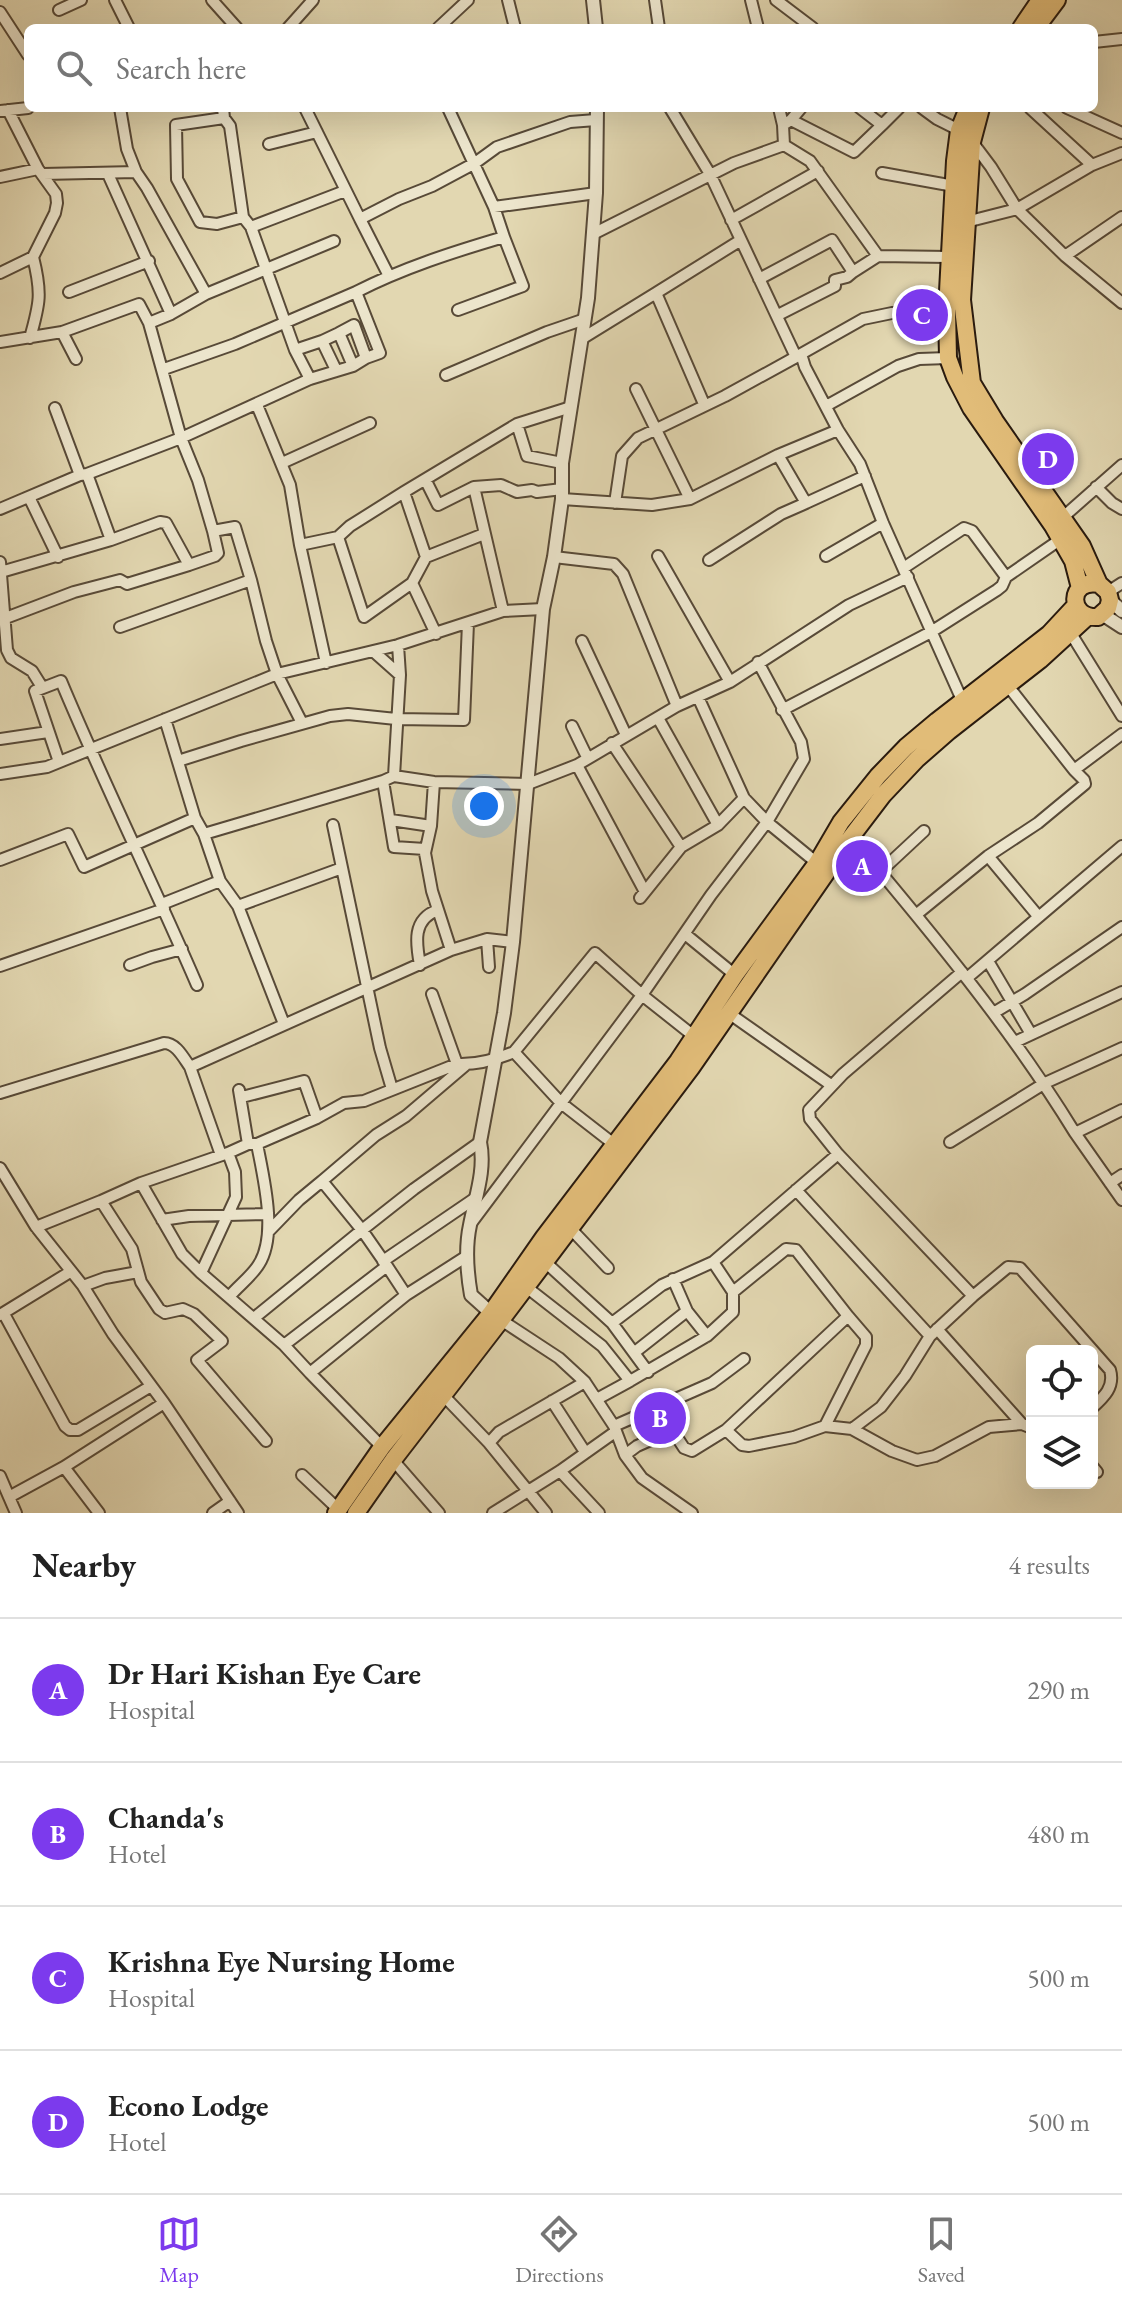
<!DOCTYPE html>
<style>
body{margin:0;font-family:"EB Garamond",serif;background:#f2f2f2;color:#222}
.controls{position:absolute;right:24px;bottom:24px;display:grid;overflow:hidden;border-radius:12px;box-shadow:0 8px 32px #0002}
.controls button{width:72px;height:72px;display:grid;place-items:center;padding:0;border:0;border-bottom:2px solid #e0e0e0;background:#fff;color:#222;font:40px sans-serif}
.you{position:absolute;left:484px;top:806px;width:28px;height:28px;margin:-20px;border:6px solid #fff;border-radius:50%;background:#1a73e8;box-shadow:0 0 0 12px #1a73e833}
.badge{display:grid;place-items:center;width:52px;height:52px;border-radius:50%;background:#7c3aed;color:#fff;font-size:26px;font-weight:700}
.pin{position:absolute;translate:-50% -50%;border:4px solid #fff;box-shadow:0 2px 8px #0006}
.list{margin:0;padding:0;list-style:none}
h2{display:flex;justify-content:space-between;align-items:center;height:104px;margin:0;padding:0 32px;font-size:34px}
h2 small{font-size:26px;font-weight:400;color:#767676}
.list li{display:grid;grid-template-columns:52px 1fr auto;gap:24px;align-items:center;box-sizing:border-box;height:144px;padding:0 32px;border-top:2px solid #e0e0e0}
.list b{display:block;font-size:30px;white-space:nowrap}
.list p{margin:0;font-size:26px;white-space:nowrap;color:#767676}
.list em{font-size:26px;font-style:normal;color:#767676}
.icon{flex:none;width:44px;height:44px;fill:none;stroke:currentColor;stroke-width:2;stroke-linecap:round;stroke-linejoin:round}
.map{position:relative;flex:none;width:1122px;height:1513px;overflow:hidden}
.search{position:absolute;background:#fff;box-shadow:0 8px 32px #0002;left:24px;right:24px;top:24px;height:88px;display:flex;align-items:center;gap:20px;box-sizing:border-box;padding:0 28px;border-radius:12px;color:#767676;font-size:30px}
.sheet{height:680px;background:#fff}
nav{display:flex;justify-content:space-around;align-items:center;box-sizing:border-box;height:112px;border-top:2px solid #e0e0e0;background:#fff;font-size:22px;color:#767676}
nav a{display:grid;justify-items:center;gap:4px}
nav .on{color:#7c3aed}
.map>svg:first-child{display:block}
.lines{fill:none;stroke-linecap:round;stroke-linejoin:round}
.minor-casing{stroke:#584a38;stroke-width:14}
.tertiary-casing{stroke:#584a38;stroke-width:16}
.primary-casing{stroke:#2a1b0f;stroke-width:20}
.minor{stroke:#ece5cc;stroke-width:10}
.tertiary{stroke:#ece5cc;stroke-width:12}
.primary{stroke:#e1bc78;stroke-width:16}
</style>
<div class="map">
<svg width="1122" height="1513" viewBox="0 0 1122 1513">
<rect width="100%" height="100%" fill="#e2d7b1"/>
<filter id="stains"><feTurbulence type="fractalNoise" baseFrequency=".0025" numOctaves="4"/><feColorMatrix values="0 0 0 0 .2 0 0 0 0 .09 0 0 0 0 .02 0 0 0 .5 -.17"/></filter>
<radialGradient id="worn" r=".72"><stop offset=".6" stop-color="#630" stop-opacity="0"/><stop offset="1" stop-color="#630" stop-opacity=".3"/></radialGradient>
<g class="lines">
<g class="minor-casing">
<path id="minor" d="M115 0 129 28
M212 0 237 28
M508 0 515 28
M655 0 659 28
M751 0 758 28
M776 0 813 28
M59 10 81 0
M0 12 28 55
M288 28 313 0
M438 28 468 0
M1094 42 1122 39
M223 108 224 118 230 126 243 217 251 227 295 350 310 379
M305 108 360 219 399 199 432 186 475 163 497 147 570 122 596 120
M448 108 494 207 596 193
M670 108 710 174 796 357 801 354 805 367 838 430 860 464 883 523 962 700
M779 108 783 125 791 120 801 108
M860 108 882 125 899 108
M922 108 937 119 959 130
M1030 108 1092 165
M1067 108 1122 133
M0 111 28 108
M224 118 176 125 177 179 200 222 217 224 243 217
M791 120 854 152 882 125
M783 125 784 145 810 161 878 256 949 257
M973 143 991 167 1017 209 1065 256 1122 303
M269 144 317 132
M136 172 147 188 206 294 171 314 149 323
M882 173 954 186
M43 174 136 172 127 149 120 108
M108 174 171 314
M0 177 38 169
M360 219 389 276
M731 220 818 171
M966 222 1017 209 1092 165 1122 153
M251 227 345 191
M593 234 734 163 784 145
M1065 256 1122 217
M0 273 33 257 55 213 57 203 56 194 38 169 8 110
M759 279 832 240 853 272 878 256
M69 292 149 261
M356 292C403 268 453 252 504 237L494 207
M656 293 741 240
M206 294 334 241
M458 310 523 286 504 237
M778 315 835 286V280L847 277 853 272
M62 332 76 359
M339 333 354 325 366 358
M30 338C40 303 42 293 33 257
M583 338 656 293 704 404
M322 341 336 370
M0 342 62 332 139 304 149 323 181 438 310 379 353 366 366 358 380 353 356 292 235 344 164 369
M295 350 322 341 339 333 353 366
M801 354 863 319 892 313 947 310
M446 375 547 332 585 319
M636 389 690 499
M257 405 290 485 300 545
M826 406 898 366 919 359 948 358
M55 408 80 475
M517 424 527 456 562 463
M778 455 838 430
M282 463 370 423
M426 481 438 505 474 487 503 611
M474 487 501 485 517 492 532 490 537 492 562 489
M1096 487 1112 503 1122 509
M404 492 426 557
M29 497 58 557
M562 499 652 505 690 499 778 455 806 503 781 514 709 560
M615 503 622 456 638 438 725 396 796 357
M806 503 865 476
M0 509 80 475 87 474
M1062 518 1122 465
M338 537 350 526 404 492 517 424 571 407
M111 540 160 522 166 523 189 565 215 556 218 553 213 531
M658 556 730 682
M826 556 883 523
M554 557 614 564 623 574 677 706
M0 562 7 650 11 658 32 671 42 687
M905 567 964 528 972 531 1006 577
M1 572 111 540 87 474 181 438 198 480 213 531 235 527 251 580
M1108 592 1122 583
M3 619 74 592 120 580 127 584 189 565
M120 627 251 580 266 641 277 674 302 723
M1070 632 1122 716
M436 634 412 583 426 557 484 534
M582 641 626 735
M373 651 400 675
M326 663 300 545 338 537 364 617 412 583
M698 697 744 798 767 822 817 863
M782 710 931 632 997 590 1002 586 1006 577 1061 539
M658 718 718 825
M165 719 195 818 204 834 220 881 238 906 284 1024
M572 726 587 757
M0 739 48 732
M612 743 681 847
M178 761 241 741 330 716 348 714 396 719 464 720 468 623
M59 762 35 691 61 681C104 784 153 883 197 985
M1074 770 1122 734
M0 774 47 767 277 674 398 645 503 611 543 609
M394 776 400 675 398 645
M383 781 394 847 425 849
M434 782 431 826 425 853 432 891 451 950
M391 820 431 826
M333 825 380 1048 392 1089
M204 834 383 781 394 776 434 782 528 784 577 765
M851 837C931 932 1010 1027 1075 1133L1122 1110
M988 856 1038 916
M0 860 68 834 84 867 195 818
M880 872 924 831
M645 892 577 765 677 706 730 682 849 605 908 577
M640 898 681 847 718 825 744 798
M162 904 220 881
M238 906 342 868
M917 914 988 856 1038 823 1085 784 1084 780 1074 770 1008 686
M685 934 735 975
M487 939 489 967
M988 961 1031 1034
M130 965 152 957 182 949
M420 965C416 943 412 919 438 910
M0 966 164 909
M962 972 843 1074 809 1110 810 1119 838 1154 973 1296
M967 978 1122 846
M432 994 457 1064
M995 1012 1025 994 1122 927
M730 1014 831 1085
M1015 1042 1122 992
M514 1052 561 1103 615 1145
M467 1064 406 1116 376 1135 322 1181 362 1230 414 1189 480 1142
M239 1090 248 1144
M0 1093 164 1043C176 1043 183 1057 190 1067
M242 1097 304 1081 317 1118
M1075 1133 1122 1200
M950 1142 1045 1083 1122 1048
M221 1155 190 1067 451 950 487 939 513 942
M0 1168 36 1227 83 1286 113 1334 164 1403 238 1513
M141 1183 182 1254 201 1273 284 1345 310 1373 406 1295 467 1256
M1110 1183 1122 1175
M796 1190 930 1336
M101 1201 132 1249 141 1282 159 1309 165 1313 183 1309 194 1314 222 1341 197 1360 266 1441
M162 1220 189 1216 267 1214
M472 1222 642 995 711 895 767 822 804 759 801 742 758 662
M36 1227 101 1201 141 1183 228 1153 248 1144H257L317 1118 344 1103 364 1101 457 1064C477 1065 495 1060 514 1052L595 953 642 995 695 1037
M570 1228 608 1268
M269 1231 299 1200 322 1181
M383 1261 477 1197
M544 1261 612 1323 648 1372
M713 1262 838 1154
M201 1273 236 1197 235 1172 228 1153
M673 1279 687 1311 707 1336
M83 1286 105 1278 138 1272
M525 1286 602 1346 630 1381 597 1399
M229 1297C238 1286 252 1276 259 1264 278 1234 263 1176 257 1144
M4 1314 65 1426 70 1430H78L151 1386
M0 1315 70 1272
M254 1318 362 1230 387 1266
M501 1320 559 1358 585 1382 614 1426 625 1455 642 1478 692 1513
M612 1323 662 1285 713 1262 733 1292V1312L707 1336 630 1381
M937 1329 1022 1424 1032 1428
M284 1345 387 1266 406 1295
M635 1352 687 1311
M310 1373 382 1447
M443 1395 489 1443 546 1513
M552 1401 585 1452
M658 1408 684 1448 692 1451 726 1430 848 1316 796 1250 786 1249 733 1292
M614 1426 712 1383 744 1359
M825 1426 866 1345V1337L848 1316
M852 1429 881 1407 905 1376 930 1336 973 1296 1008 1267 1020 1268 1110 1370C1115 1387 1104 1397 1092 1408
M726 1430 742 1445 749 1446 794 1437 825 1426 852 1429 892 1451 917 1460 935 1456 989 1427 1022 1424
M489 1443 499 1432 585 1382
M625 1455 637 1446 673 1430
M393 1460 439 1513
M1092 1466 1097 1472
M64 1467 99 1513
M560 1471 599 1513
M302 1475 339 1510
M0 1476 9 1497
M16 1513 9 1497 64 1467 164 1403
M213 1513 230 1501
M493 1513 560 1471 615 1432"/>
</g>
<g class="tertiary-casing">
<path id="tertiary" d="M593 0 596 28
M1110 600 1122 611
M1102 614 1122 627
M491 1313 471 1295C467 1272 465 1248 470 1225 475 1198 486 1170 480 1142L504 1013 513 942 543 609 554 557 562 499V463L588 298 596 193 597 108"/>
</g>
<g class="primary-casing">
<path id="primary" d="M1021 28 1040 0
M1036 28 1057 0
M968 108 959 130 955 161 947 310 948 358 955 377 971 408 1053 526 1073 561 1080 588
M981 108 972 142 962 300 972 383 995 421 1082 546 1099 584 1108 592 1110 600 1108 608 1098 617C1067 619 1068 578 1099 584
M336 1513 382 1447 491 1313 544 1237 678 1061 735 975 817 863 841 822 878 776 906 747 937 721 1049 634 1076 605
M356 1513 393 1460 501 1320 691 1068 851 837 883 795 917 759 949 731 1040 660 1087 617"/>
</g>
<use href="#minor" class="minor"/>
<use href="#tertiary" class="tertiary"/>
<use href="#primary" class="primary"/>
</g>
<rect width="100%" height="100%" filter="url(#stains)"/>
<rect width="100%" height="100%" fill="url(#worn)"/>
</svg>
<div class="controls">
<button><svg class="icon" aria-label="locate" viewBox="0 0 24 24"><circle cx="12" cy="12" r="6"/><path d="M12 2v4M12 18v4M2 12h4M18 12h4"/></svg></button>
<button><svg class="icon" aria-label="layers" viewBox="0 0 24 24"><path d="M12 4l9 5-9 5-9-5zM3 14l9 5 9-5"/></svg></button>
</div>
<div class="you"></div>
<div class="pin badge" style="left:862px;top:866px">A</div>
<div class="pin badge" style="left:660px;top:1418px">B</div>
<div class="pin badge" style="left:922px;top:315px">C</div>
<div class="pin badge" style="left:1048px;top:459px">D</div>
<div class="search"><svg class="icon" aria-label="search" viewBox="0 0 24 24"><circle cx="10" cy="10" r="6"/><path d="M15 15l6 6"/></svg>Search here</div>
</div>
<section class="sheet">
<h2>Nearby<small>4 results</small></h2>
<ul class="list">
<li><span class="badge">A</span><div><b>Dr Hari Kishan Eye Care</b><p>Hospital</p></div><em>290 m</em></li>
<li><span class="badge">B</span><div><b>Chanda's</b><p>Hotel</p></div><em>480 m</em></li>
<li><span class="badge">C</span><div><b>Krishna Eye Nursing Home</b><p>Hospital</p></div><em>500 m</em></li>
<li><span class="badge">D</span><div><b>Econo Lodge</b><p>Hotel</p></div><em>500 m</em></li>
</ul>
</section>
<nav>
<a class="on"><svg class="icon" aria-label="map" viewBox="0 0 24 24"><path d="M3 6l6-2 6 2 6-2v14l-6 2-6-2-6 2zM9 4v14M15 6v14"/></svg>Map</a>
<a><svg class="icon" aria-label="directions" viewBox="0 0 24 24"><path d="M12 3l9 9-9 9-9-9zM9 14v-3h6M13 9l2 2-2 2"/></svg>Directions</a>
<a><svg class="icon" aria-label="saved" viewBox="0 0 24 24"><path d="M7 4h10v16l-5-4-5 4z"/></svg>Saved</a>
</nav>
